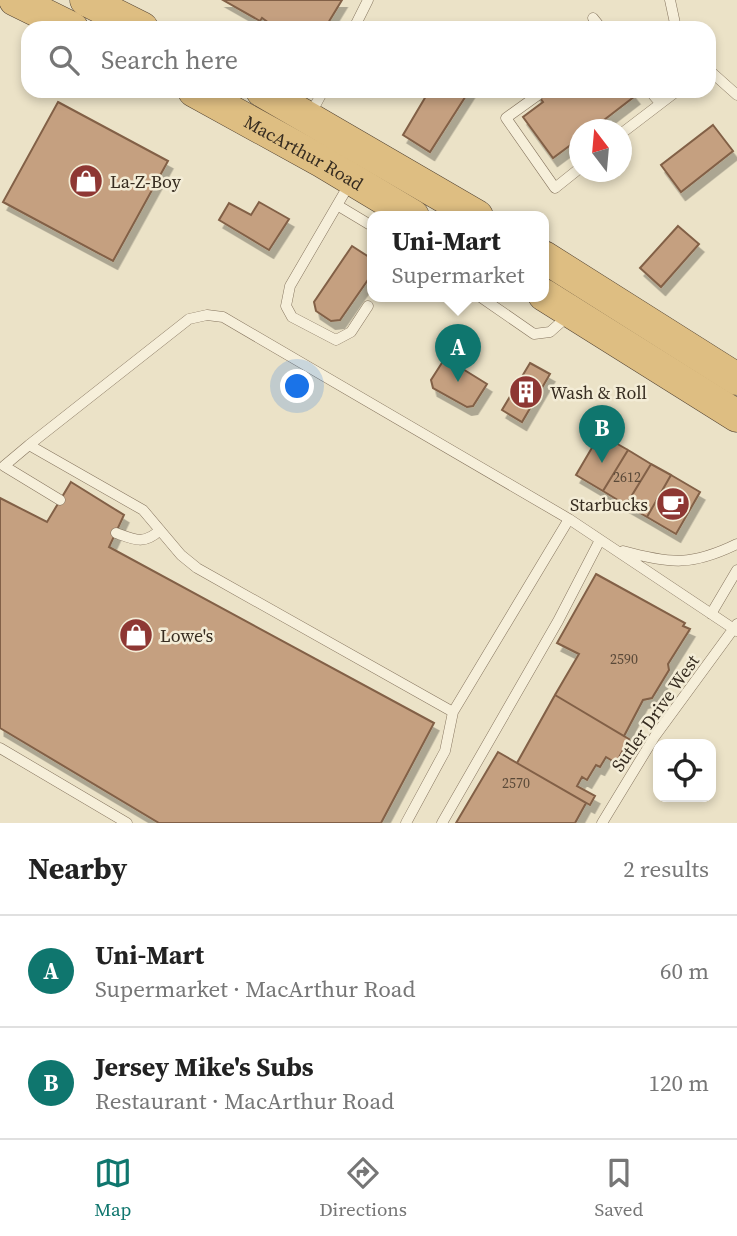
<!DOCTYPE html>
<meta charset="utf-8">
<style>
body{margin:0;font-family:"Source Serif 4",serif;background:#f6f6f6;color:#222}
.controls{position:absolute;right:21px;bottom:21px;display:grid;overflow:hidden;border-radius:14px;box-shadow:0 4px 10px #0003}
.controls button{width:63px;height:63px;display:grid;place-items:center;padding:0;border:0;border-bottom:2px solid #e0e0e0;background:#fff;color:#222;font:35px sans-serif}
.compass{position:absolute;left:569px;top:119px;width:63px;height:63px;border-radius:50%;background:#fff;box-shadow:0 4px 10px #0003;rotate:344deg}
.you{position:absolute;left:298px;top:387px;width:24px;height:24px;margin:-18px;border:5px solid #fff;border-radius:50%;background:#1a73e8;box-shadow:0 0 0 10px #1a73e833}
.badge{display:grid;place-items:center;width:46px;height:46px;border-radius:50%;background:#0f766e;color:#fff;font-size:23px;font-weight:700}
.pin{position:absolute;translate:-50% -58px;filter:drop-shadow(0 2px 4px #0008)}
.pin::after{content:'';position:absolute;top:37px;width:24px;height:21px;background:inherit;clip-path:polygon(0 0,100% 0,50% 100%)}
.popup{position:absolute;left:367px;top:211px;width:182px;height:91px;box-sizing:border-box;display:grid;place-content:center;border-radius:14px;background:#fff;filter:drop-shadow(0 2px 5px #0005);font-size:23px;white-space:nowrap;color:#767676}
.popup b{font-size:26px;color:#222}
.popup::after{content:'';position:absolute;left:50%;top:100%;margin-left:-14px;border:14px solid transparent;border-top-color:#fff}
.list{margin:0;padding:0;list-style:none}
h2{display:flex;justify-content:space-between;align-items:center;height:91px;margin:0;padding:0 28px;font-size:30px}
h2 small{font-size:23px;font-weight:400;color:#767676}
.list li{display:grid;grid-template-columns:46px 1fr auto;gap:21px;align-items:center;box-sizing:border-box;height:112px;padding:0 28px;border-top:2px solid #e0e0e0}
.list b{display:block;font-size:26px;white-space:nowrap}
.list p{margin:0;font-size:23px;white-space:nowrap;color:#767676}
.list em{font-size:23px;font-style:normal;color:#767676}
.icon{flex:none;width:38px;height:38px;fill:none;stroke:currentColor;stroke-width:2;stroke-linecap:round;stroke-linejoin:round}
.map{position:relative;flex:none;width:737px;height:823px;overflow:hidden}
.search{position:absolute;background:#fff;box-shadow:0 4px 10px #0003;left:21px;right:21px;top:21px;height:77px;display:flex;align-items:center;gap:18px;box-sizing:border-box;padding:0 24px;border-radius:21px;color:#767676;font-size:26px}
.sheet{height:315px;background:#fff}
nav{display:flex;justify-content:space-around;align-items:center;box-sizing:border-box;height:98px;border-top:2px solid #e0e0e0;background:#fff;font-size:19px;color:#767676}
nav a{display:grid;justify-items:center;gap:4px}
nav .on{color:#0f766e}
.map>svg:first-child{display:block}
.building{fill:#c5a080;stroke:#826046;stroke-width:2;filter:url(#shadow)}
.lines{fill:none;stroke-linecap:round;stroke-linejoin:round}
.service-casing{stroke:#85745e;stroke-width:11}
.trunk-casing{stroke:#534332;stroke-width:33}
.service{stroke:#f6efda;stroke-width:10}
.trunk{stroke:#debe82;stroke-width:32}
.labels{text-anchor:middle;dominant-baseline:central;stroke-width:5;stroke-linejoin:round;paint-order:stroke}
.number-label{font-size:14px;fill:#5a4938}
.street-label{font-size:18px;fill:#362c20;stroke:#f3ecd6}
.poi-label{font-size:18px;fill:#362c20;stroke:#f3ecd6;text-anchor:start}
</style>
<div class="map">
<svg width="737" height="823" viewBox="0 0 737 823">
<defs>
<filter id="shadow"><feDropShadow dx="4.5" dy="8" stdDeviation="0" flood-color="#0004"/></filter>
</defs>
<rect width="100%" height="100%" fill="#ebe2c7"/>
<path class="building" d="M223 0H342L325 28H269L267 27 269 23 262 18 260 21Z
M429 91H469L430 152 403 135Z
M535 91H631L635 96 591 130H580V138L553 158 523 117 543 102Z
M58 102 168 161 113 261 3 202Z
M713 125 733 151 681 192 661 165Z
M259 202 289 219 269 250 219 220 229 203 251 215Z
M678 226 699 244 661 287 640 268Z
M352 246 372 259V274L340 320 331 321 316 311 314 302Z
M445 358 487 384 473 406 467 407 433 388 431 380Z
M530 363 550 374 522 422 502 410Z
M600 434 628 450 603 491 576 475Z
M628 450 651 464 626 505 603 491Z
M651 464 671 475 647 517 626 505Z
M671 475 700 492 676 534 647 517Z
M71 482 124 515 109 547 434 723 381 823H159L0 728V498L47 522Z
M596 574 685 623 683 626 690 629 668 664 669 670 652 698 643 700 624 736 555 695 579 654 557 643Z
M555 695 629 739 616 763 606 757 600 767 596 765 587 780 582 777 577 786 595 796 590 805 517 763Z
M498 752 586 803 575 823H456Z"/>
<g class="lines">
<g class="service-casing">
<path id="service" d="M670 0 676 28
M593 18 601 28
M354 28 368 0
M709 70 737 95
M650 91 660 103
M538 95 506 118 555 188 580 168
M310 115 323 91
M622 133 677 91
M350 183 290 286 286 306 292 317 336 340 351 332 368 306
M337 205 372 226
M479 296 534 334 550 332 568 316
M29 445 4 466 60 500
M569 519 453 712 197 568 181 555 143 510 29 445 189 319 207 315 223 317 569 519 737 631
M116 533C135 540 144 545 160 530
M623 551C671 564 692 566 737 544
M711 614 737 570
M0 748 127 823
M406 823 445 751 453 712
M442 823 558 621 600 540
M602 823 655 736 737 624"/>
</g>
<g class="trunk-casing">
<g id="trunk">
<path d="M15 0 72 28"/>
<path d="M86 0 142 28"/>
<path id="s1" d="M194 91 323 162 413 216"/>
<path d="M262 91 477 216"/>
<path d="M544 257 737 379"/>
<path d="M544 295 737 416"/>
</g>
</g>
<use href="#service" class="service"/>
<use href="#trunk" class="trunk"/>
</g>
<defs>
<g id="shop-disc" transform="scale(1.75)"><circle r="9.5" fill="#8e3733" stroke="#f3ecd6"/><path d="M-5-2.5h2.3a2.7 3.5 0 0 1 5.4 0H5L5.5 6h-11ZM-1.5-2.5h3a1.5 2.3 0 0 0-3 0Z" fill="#fff"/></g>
<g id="building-disc" transform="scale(1.75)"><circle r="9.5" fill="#8e3733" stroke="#f3ecd6"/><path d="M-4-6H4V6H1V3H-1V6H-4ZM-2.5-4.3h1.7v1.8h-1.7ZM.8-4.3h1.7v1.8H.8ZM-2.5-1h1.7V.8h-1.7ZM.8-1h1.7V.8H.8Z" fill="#fff"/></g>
<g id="cafe-disc" transform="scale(1.75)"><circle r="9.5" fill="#8e3733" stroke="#f3ecd6"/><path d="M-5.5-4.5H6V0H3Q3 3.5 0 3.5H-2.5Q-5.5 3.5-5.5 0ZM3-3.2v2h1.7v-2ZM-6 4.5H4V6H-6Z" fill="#fff"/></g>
</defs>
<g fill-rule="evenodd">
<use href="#shop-disc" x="86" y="181"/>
<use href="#building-disc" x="526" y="392"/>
<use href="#cafe-disc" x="673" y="504"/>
<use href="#shop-disc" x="136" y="635"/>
</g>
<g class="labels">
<g class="number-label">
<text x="627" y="477">2612</text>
<text x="624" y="659">2590</text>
<text x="516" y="783">2570</text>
</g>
<g class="street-label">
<text stroke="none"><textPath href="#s1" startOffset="126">MacArthur Road</textPath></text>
<text transform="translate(655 713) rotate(-55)">Sutler Drive West</text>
</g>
<g class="poi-label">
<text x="110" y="181">La-Z-Boy</text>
<text x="550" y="392">Wash &amp; Roll</text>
<text x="648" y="504" text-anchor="end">Starbucks</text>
<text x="160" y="635">Lowe's</text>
</g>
</g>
</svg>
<div class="controls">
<button><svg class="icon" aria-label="locate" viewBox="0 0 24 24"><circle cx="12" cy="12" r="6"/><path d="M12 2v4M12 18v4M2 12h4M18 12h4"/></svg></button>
</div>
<svg class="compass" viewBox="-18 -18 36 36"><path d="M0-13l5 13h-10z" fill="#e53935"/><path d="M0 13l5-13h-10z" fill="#767676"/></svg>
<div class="you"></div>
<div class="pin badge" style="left:458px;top:382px">A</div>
<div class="popup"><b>Uni-Mart</b>Supermarket</div>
<div class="pin badge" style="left:602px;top:463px">B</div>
<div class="search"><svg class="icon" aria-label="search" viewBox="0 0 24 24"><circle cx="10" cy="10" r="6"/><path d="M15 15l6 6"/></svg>Search here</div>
</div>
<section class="sheet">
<h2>Nearby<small>2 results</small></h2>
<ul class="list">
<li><span class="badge">A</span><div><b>Uni-Mart</b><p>Supermarket · MacArthur Road</p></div><em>60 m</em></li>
<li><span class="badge">B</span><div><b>Jersey Mike's Subs</b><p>Restaurant · MacArthur Road</p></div><em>120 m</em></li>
</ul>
</section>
<nav>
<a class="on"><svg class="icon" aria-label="map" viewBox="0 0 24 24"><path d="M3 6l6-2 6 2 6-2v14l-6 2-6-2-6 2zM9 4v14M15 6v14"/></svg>Map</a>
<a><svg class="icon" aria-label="directions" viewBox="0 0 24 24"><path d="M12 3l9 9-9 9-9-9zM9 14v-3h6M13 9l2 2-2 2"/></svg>Directions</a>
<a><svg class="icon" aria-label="saved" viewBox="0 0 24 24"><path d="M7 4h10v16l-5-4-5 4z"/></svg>Saved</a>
</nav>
